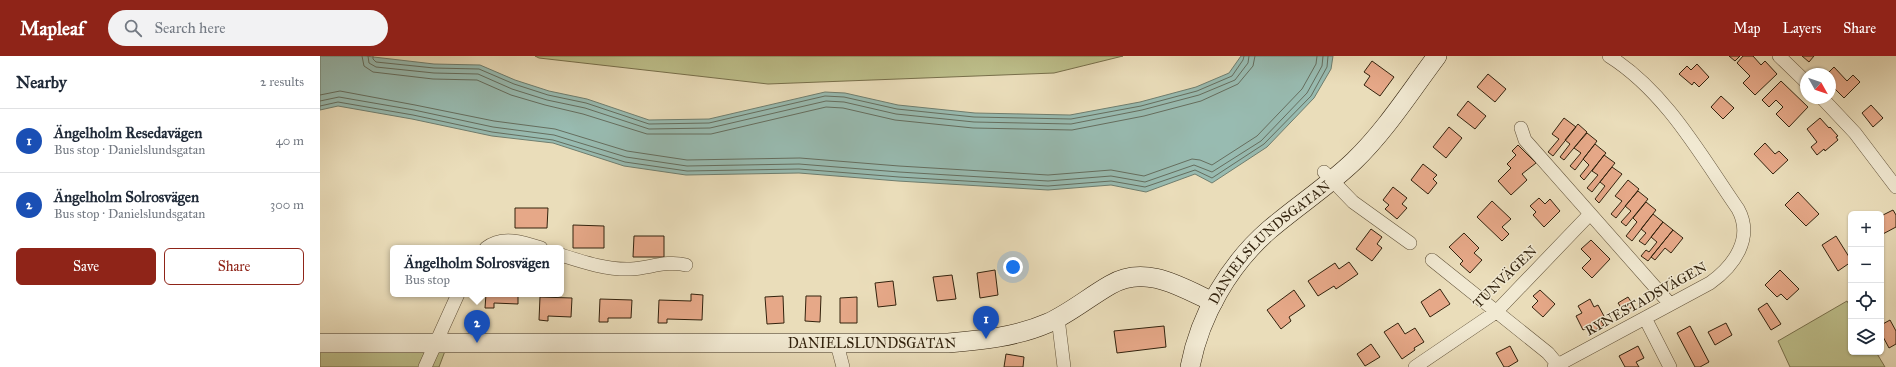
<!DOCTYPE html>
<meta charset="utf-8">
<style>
body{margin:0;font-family:"IM FELL Great Primer",serif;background:#f2f2f3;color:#1f2937}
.controls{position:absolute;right:12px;bottom:12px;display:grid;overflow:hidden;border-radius:6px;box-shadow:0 1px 3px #0004}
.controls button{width:36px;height:36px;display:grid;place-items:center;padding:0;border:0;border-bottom:1px solid #e0e1e3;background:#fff;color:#1f2937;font:20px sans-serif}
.compass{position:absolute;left:1480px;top:12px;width:36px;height:36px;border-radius:50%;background:#fff;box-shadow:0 1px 3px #0004;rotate:130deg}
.you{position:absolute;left:693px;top:211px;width:14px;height:14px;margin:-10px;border:3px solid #fff;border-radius:50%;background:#1a73e8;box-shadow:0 0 0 6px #1a73e833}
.badge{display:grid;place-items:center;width:26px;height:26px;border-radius:50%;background:#8f2418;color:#fff;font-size:13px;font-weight:700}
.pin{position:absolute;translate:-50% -33px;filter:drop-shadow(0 1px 2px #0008)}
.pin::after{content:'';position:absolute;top:21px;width:14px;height:12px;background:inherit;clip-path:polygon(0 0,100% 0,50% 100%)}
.popup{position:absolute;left:70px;top:189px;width:174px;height:52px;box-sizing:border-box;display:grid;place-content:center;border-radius:6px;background:#fff;filter:drop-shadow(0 1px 3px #0005);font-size:13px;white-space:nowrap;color:#747a83}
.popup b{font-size:15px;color:#1f2937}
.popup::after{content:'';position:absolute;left:50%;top:100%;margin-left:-8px;border:8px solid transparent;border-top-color:#fff}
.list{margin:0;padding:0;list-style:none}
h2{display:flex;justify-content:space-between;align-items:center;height:52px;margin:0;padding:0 16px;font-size:17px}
h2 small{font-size:13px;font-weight:400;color:#747a83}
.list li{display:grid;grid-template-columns:26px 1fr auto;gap:12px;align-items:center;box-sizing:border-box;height:64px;padding:0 16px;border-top:1px solid #e0e1e3}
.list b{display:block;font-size:15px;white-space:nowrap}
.list p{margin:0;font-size:13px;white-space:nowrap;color:#747a83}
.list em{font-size:13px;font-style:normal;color:#747a83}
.actions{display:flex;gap:8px;padding:12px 16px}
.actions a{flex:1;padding:9px 0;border:1px solid #8f2418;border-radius:6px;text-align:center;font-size:14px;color:#8f2418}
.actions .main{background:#8f2418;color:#fff}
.icon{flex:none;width:22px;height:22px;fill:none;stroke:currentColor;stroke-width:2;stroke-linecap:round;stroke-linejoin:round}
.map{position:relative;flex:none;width:1576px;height:311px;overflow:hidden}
header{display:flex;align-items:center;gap:24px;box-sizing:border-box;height:56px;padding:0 20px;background:#8f2418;color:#fff}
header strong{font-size:19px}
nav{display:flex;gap:22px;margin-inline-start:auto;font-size:14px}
.search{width:280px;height:36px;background:#f2f2f3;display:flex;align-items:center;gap:10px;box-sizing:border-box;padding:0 14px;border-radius:22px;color:#747a83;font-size:15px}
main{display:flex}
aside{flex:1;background:#fff}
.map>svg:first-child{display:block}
.green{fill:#bdbf8b;stroke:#78704c}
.water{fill:#98bbb1;stroke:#6f7e6f}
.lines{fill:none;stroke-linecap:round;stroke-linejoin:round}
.shore{stroke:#656e5f;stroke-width:1}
.building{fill:#e6a888;stroke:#32220d}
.street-casing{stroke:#605138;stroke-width:14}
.secondary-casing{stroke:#32220d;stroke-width:20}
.street{stroke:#f1e9d2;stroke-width:13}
.secondary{stroke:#f1e9d2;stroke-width:19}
.labels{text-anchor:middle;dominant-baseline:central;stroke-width:3;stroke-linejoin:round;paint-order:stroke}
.street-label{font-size:14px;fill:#32220d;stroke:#f1e9d2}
</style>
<header>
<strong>Mapleaf</strong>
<div class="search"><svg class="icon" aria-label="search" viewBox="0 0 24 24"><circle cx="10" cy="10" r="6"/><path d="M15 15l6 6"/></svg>Search here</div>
<nav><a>Map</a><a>Layers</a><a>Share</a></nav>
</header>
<main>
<aside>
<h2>Nearby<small>2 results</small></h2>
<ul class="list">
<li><span class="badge" style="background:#1a4fb4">1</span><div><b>Ängelholm Resedavägen</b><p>Bus stop · Danielslundsgatan</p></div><em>40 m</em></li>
<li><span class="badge" style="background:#1a4fb4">2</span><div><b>Ängelholm Solrosvägen</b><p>Bus stop · Danielslundsgatan</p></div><em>300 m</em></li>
</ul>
<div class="actions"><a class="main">Save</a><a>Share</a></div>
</aside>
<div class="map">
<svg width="1576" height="311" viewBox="0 0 1576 311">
<rect width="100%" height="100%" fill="#eaddba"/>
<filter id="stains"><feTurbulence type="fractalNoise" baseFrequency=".005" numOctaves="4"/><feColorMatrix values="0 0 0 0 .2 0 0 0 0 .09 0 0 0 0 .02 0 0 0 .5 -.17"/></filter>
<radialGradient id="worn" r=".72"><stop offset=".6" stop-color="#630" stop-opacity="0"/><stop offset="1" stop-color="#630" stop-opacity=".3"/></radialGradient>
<path class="green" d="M215 0H803L734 17 448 28 219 2Z
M1527 245 1531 252V296H1556L1565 311H1470L1458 285Z
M0 294 125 295 119 311H0Z"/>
<path class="water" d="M0 0H45L114 8 160 9 195 24 229 35 267 43 329 64 389 63 505 36 525 37 578 49 655 57 750 59 820 46 876 31 909 17 921 0H1013L1011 13 994 42 947 91 892 127 875 118 826 136 791 129 728 134 578 125 479 117 366 119 304 110 233 87 172 80 92 63 18 50 0 54Z"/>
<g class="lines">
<path class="shore" d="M42 0 44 10 53 16 113 23 157 24 191 39 225 49 263 58 327 78H391L506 51 523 52 575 64 653 72 752 74 824 60 881 45 918 28 933 10 935 0
M48 0 49 7 56 11 114 17 158 18 192 33 227 44 265 52 329 73 390 72 506 45 524 46 576 58 654 66 751 68 822 54 879 39 915 24 928 7 929 0
M53 0V3L56 6 114 12 159 13 194 28 228 39 266 47 329 68 389 67 505 40 524 41 577 53 654 61 751 63 821 50 877 35 912 20 923 4 924 0
M0 39 20 35 95 49 174 65 235 73 307 95 367 104 480 102 579 110 728 119 791 114 824 120 872 103 880 104 892 109 937 80 982 33 996 8 997 0
M0 45 19 41 94 54 173 71 234 79 306 101 367 110 479 108 579 116 728 125 791 120 825 126 874 109 892 116 941 85 987 37 1002 10 1003 0
M0 50 18 46 93 59 172 76 233 84 305 106 367 115 479 113 579 121 728 130 791 125 825 131 875 114 892 122 944 88 991 40 1007 11 1008 0"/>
</g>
<path class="building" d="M1409 0H1420L1415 5Z
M1423 0H1433L1441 9 1445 5 1457 18 1435 39 1423 27 1430 20 1417 7Z
M1482 0H1494L1489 6Z
M1052 5 1074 21 1060 40 1044 29 1050 20 1044 16Z
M1377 8 1389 21 1379 31 1374 26 1372 29 1359 18 1367 10 1371 14Z
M1514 11 1527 25 1533 19 1540 26 1524 42 1510 28V18H1507Z
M1168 18 1186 33 1175 46 1157 31Z
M1461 25 1488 51 1469 71 1456 58 1463 51 1456 44 1449 51 1442 44Z
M1401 40 1414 52 1403 63 1391 51Z
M1148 45 1166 60 1155 73 1137 59Z
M1551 49 1563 62 1553 71 1542 57Z
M1244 62 1256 71 1233 100 1228 96 1239 83 1232 78Z
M1500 62 1509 72 1510 71 1518 80 1516 81 1518 84 1505 95 1504 93 1497 99 1491 91 1497 86 1487 73Z
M1258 68 1267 76 1244 104 1240 101 1250 88 1245 84Z
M1129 71 1142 82 1126 102 1113 91Z
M1267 77 1277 85 1255 114 1250 110 1261 97 1254 92Z
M1445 87 1455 98 1459 95 1468 104 1453 118 1434 98Z
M1275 88 1286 97 1264 124 1260 120 1269 109 1263 103Z
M1198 89 1216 107 1202 118 1207 124 1191 139 1178 125 1191 112 1187 108 1196 99 1192 95Z
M1284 99 1295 107 1272 136 1267 132 1278 119 1272 115Z
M1103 108 1117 119 1113 123 1117 127 1108 138 1091 124Z
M1292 111 1302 118 1279 147 1275 143 1285 130 1280 126Z
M1308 124 1319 133 1296 162 1291 158 1302 145 1295 140Z
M1073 131 1087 142 1082 148 1087 152 1077 163 1065 153 1069 149 1063 144Z
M1318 135 1328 143 1306 170 1301 166 1311 155 1305 150Z
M1478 136 1499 158 1486 170 1465 149Z
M1219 142 1225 148 1230 143 1240 155 1224 171 1213 159 1216 156 1210 150Z
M1172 145 1191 163 1182 171 1189 178 1182 185 1157 161Z
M1326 146 1336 154 1312 185 1306 180 1317 166 1313 162Z
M195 152H228L227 172H195Z
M1573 154 1576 159V171L1561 179V160Z
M1333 158 1343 166 1325 189 1319 185 1326 177 1321 173Z
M1343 166 1353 174 1328 205 1321 200 1326 194 1329 196 1337 186 1331 181Z
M253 169 284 170V192H253Z
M1051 173 1062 181 1057 188 1062 192 1052 205 1036 193Z
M1353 174 1363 182 1351 197 1345 192 1335 204 1331 201Z
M1144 177 1159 192 1154 197 1162 204 1150 217 1140 208 1143 205 1129 191Z
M314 180H344V201H313Z
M1516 180 1531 204V206L1518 215 1502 189Z
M1271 184 1290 203 1272 222 1262 212 1271 203 1261 193Z
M1029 206 1038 218 1016 233 1014 230 998 240 988 225 1015 207 1019 213Z
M675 214 678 239 660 242 657 217Z
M1460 214 1479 233 1467 244 1461 238 1457 241 1445 229Z
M632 219 636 243 617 245 613 221Z
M573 225 576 249 558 251 555 227Z
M1120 233 1130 248 1110 261 1101 246Z
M974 234 985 250 969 261 971 265 961 273 947 254Z
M1220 234 1235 248 1223 261 1212 251 1218 245 1213 240Z
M166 238H198V248L174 247V252H165Z
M371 238 383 239 382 264 347 263V267H338L339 244 371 245Z
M463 240 464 267 447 268 445 241Z
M486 240H501L500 266 485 265Z
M220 241 252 242 251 261 228 260V265L219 264Z
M537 241V267H520V242Z
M1308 241 1314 250 1304 256 1298 247Z
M280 243 312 244 311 262H288V266H279Z
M1270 243 1274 251 1278 249 1285 262 1281 265 1284 269 1272 276 1269 271 1263 274 1256 260 1262 257 1258 250Z
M1447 247 1461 268 1451 274 1438 253Z
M1570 264 1576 275V288L1569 292 1561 277V269Z
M1078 267 1085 278 1095 272 1104 286 1094 292 1095 294 1082 303 1064 276Z
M1406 267 1412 279 1395 289 1388 276Z
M844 270 846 291 797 297 794 275Z
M1370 270 1389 306 1380 311H1375L1357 277Z
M1051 288 1060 301 1045 310 1037 298Z
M1190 290 1198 305 1188 311H1184L1176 297Z
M1318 290 1324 302 1316 306 1319 311H1305L1299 300Z
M686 298 704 301 703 311H684Z"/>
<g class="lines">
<g class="street-casing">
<path id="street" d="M1459 0 1486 26
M1502 42 1535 77 1576 131
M1201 72 1205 84 1350 248
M1004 116 1033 146 1090 187
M166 192C182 179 203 186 221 192
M241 199C263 206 287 214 311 213 329 212 348 204 366 209
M1112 204 1228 297 1238 309
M738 262 744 311
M1325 262 1350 311
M517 288 523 311
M105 311 138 238
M1095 311 1176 256 1270 158
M1234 311 1390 227C1414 210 1434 182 1418 153 1380 98 1346 36 1289 0"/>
</g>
<g class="secondary-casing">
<g id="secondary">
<path id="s1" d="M0 287H628C662 284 696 281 728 267 750 257 769 241 790 229 825 208 861 231 893 246"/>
<path id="s2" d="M870 311C880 259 909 209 949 174 977 150 1008 130 1034 105 1066 74 1090 36 1117 0"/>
</g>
</g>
<use href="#street" class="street"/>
<use href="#secondary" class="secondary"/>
</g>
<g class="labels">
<g class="street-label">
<text stroke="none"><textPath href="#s2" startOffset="152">DANIELSLUNDSGATAN</textPath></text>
<text transform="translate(1185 221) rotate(-44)">TUNVÄGEN</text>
<text transform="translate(1326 243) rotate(-29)">RYNESTADSVÄGEN</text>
<text stroke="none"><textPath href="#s1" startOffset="552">DANIELSLUNDSGATAN</textPath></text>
</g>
</g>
<rect width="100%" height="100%" filter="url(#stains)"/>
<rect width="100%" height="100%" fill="url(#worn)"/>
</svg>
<div class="controls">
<button>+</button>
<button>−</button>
<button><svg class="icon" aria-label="locate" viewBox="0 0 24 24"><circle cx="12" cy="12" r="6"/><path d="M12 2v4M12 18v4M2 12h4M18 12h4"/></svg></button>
<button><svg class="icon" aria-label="layers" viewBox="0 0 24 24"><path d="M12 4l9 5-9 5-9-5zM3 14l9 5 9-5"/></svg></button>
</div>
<svg class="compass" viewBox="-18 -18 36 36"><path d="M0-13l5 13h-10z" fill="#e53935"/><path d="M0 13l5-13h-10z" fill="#747a83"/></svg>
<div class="you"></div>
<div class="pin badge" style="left:666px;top:283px;background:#1a4fb4">1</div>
<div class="pin badge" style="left:157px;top:287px;background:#1a4fb4">2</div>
<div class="popup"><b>Ängelholm Solrosvägen</b>Bus stop</div>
</div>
</main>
